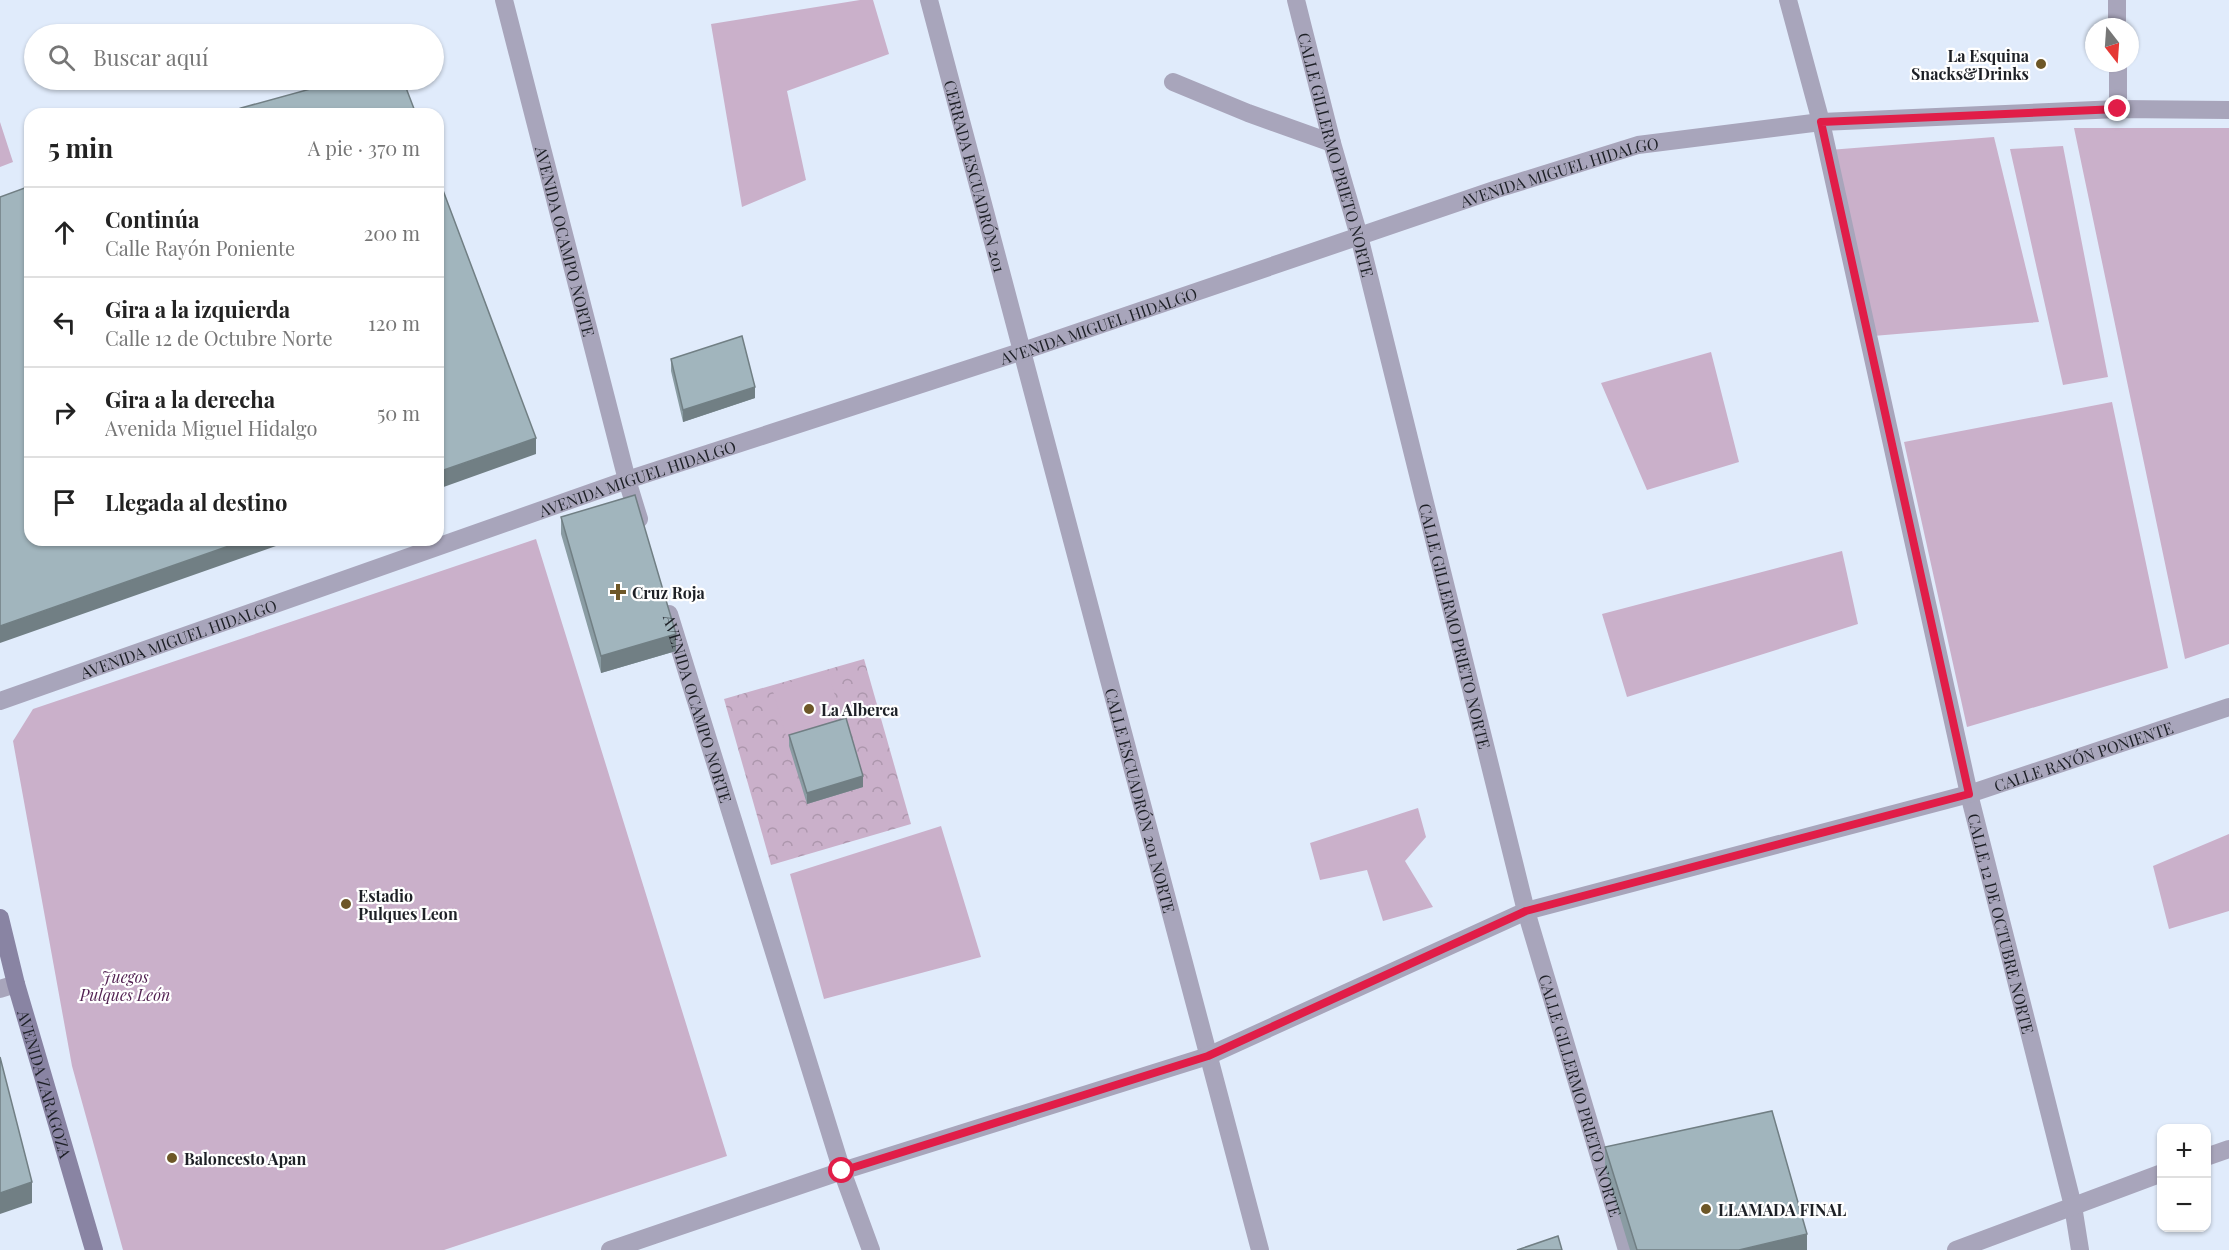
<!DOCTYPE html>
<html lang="es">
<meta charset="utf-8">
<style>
body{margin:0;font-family:"Playfair Display",serif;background:#f6f6f6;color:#222}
.controls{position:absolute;right:18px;bottom:18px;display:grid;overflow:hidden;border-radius:12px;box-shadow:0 2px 4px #0004}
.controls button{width:54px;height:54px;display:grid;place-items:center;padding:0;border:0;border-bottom:2px solid #e0e0e0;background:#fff;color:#222;font:30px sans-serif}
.compass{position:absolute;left:2085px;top:18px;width:54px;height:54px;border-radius:50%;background:#fff;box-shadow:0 2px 4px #0004;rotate:163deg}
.stop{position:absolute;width:18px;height:18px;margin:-14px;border:4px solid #e11d48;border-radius:50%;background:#fff}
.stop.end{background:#e11d48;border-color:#fff;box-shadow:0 2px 6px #0008}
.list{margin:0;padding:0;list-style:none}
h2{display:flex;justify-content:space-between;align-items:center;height:78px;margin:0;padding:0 24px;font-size:26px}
h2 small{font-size:20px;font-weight:400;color:#767676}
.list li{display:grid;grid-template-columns:39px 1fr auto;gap:18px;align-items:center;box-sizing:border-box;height:90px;padding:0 24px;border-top:2px solid #e0e0e0}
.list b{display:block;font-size:22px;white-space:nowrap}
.list p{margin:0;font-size:20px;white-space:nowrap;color:#767676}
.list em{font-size:20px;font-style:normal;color:#767676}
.icon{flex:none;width:33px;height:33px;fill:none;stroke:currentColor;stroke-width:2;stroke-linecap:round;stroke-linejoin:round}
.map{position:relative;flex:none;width:2229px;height:1250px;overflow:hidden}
.search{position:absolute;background:#fff;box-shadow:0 2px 4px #0004;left:24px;top:24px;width:420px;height:66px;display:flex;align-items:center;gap:15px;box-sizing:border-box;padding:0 21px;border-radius:33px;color:#767676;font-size:22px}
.panel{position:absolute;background:#fff;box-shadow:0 2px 4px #0004;left:24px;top:108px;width:420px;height:438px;border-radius:18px}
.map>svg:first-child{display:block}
.park{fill:url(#park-crowns)}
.garden{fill:#cab0ca}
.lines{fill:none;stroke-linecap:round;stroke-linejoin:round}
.service{stroke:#a8a5bb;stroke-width:18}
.minor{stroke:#a8a5bb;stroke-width:18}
.tertiary{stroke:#a8a5bb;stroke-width:18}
.secondary{stroke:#8984a3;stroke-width:18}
.wall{fill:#8a9ca3}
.shaded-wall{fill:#717f84}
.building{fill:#a1b5bd;stroke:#717f84;stroke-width:1.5}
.route{stroke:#e11d48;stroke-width:8}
.poi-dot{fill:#6d5727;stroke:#fff;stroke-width:2}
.labels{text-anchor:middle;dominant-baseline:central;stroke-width:4.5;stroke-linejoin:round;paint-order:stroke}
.poi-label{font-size:16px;font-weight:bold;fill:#1d2026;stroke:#fff;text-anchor:start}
.street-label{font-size:16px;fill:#1d2026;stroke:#fff}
.park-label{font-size:16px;font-style:italic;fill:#532353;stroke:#fff}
</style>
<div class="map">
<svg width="2229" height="1250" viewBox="0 0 2229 1250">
<defs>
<pattern id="park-crowns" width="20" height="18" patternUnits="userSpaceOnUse" patternTransform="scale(1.5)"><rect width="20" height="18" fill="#cab0ca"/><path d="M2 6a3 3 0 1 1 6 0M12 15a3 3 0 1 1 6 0" fill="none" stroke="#ad97ad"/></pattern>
</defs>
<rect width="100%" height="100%" fill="#e0ebfb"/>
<path class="park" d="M864 659 911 824 771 865 724 699Z"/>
<path class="garden" d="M860 0H873L889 54 787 91 806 180 742 207 711 24Z
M0 122 13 162 0 167Z
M2074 128H2229V644L2185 659Z
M1994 137 2039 322 1873 336 1829 150Z
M2063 146 2108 377 2063 385 2010 149Z
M1711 352 1739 462 1647 490 1601 383Z
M2112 402 2168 668 1967 727 1904 442Z
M536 539 727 1156 444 1250H123L72 1066 13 741 33 709Z
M1842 551 1858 624 1627 697 1602 614Z
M827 671 846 729 789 746 772 688Z
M1418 808 1426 837 1405 861 1433 907 1383 921 1367 870 1320 880 1310 843Z
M941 826 981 957 824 999 790 874Z
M2229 834V911L2169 929 2153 866Z"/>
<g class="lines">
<path class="service" d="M1173 82 1248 113 1332 143"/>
<g class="minor">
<path id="s1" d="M929 0 1260 1250"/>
<path id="s2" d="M1296 0 1332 143 1359 236 1526 911 1627 1250"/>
<path id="s3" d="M1788 0 1821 122 1969 794 2073 1206 2080 1250"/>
<path d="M2117 0V27"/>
<path d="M2118 63V109"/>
<path id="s4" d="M0 701 627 480 1023 351 1497 189 1638 145 1821 122 2118 109 2229 110"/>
<path d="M0 989 16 984"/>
<path d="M2206 1157 2229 1149"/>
<path id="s5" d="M610 1250 842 1171 1208 1056 1526 911 1969 794 2229 707"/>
<path d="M1956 1250 2162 1173"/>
</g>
<g class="tertiary">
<path id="s6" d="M504 0 627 480 639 519"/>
<path id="s7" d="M669 614 842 1171 871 1250"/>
</g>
<path class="secondary" id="s8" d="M0 918 16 984 94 1250"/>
</g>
<path class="wall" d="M671 359 755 398 683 422 671 371Z
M561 517 676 651 601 673 561 534Z
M789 735 863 787 807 804 789 746Z
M1605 1147 1807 1250H1630L1605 1168Z"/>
<path class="shaded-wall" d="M755 387V398L683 422V410Z
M536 438V454L438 489V472Z
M246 540H293L0 643V626Z
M676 634V651L601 673V656Z
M863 776V787L807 804V793Z
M32 1182V1203L0 1214V1193Z
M1807 1234V1250H1739Z"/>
<path class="building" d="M343 80H403L416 114H225L241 108Z
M438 177 536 438 438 472Z
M30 186V540H246L0 626V197Z
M742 336 755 387 683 410 671 359Z
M635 495 676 634 601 656 561 517Z
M846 718 863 776 807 793 789 735Z
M0 1057 32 1182 0 1193Z
M1772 1111 1807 1234 1739 1250H1637L1605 1147Z
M1558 1236 1562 1250H1517Z"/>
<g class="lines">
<path class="route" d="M842 1171 1208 1056 1526 911 1969 794 1821 122 2118 109"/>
</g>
<g class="poi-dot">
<circle cx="2041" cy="64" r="6"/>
<path d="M615 583h6v6h6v6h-6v6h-6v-6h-6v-6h6z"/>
<circle cx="809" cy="709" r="6"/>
<circle cx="346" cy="904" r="6"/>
<circle cx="172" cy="1158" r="6"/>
<circle cx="1706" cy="1209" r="6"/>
</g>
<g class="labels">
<g class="poi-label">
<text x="2029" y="55" text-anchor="end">La Esquina<tspan x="2029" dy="18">Snacks&amp;Drinks</tspan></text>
<text x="632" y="592">Cruz Roja</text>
<text x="821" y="709">La Alberca</text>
<text x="358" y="895">Estadio<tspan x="358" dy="18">Pulques Leon</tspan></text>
<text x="184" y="1158">Baloncesto Apan</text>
<text x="1718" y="1209">LLAMADA FINAL</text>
</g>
<g class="street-label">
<text stroke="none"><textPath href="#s2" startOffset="160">CALLE GILLERMO PRIETO NORTE</textPath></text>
<text stroke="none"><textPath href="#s4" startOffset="1647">AVENIDA MIGUEL HIDALGO</textPath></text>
<text stroke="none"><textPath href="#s1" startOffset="182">CERRADA ESCUADRÓN 201</textPath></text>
<text stroke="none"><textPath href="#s6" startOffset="249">AVENIDA OCAMPO NORTE</textPath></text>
<text stroke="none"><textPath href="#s4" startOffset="1161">AVENIDA MIGUEL HIDALGO</textPath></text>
<text stroke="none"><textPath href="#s4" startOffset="675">AVENIDA MIGUEL HIDALGO</textPath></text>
<text stroke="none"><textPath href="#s2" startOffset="646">CALLE GILLERMO PRIETO NORTE</textPath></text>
<text stroke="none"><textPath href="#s4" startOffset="189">AVENIDA MIGUEL HIDALGO</textPath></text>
<text stroke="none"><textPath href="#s7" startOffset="99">AVENIDA OCAMPO NORTE</textPath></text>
<text stroke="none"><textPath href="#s5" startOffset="1557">CALLE RAYÓN PONIENTE</textPath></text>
<text stroke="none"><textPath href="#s1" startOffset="828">CALLE ESCUADRÓN 201 NORTE</textPath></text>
<text stroke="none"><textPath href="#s3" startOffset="948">CALLE 12 DE OCTUBRE NORTE</textPath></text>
<text stroke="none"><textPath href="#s8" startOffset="172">AVENIDA ZARAGOZA</textPath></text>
<text stroke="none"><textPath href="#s2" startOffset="1132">CALLE GILLERMO PRIETO NORTE</textPath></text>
</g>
<g class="park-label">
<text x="125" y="976">Juegos<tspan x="125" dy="18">Pulques León</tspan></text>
</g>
</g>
</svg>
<div class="controls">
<button>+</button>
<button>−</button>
</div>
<svg class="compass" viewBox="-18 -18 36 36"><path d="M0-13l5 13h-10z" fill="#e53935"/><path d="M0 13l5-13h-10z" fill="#767676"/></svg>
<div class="stop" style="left:842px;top:1171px"></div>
<div class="stop end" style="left:2118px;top:109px"></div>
<div class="search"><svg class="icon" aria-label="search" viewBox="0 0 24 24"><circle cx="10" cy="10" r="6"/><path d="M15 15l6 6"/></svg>Buscar aquí</div>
<section class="panel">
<h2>5 min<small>A pie · 370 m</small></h2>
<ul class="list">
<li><svg class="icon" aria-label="ahead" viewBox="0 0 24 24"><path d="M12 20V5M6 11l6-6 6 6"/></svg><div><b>Continúa</b><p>Calle Rayón Poniente</p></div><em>200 m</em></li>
<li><svg class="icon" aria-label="left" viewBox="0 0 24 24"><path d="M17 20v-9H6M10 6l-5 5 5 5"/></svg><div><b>Gira a la izquierda</b><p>Calle 12 de Octubre Norte</p></div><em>120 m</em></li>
<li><svg class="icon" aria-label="right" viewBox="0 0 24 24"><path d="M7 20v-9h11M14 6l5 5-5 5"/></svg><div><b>Gira a la derecha</b><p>Avenida Miguel Hidalgo</p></div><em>50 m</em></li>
<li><svg class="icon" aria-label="arrive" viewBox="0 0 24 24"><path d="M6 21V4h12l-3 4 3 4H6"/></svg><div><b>Llegada al destino</b></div></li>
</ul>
</section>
</div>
